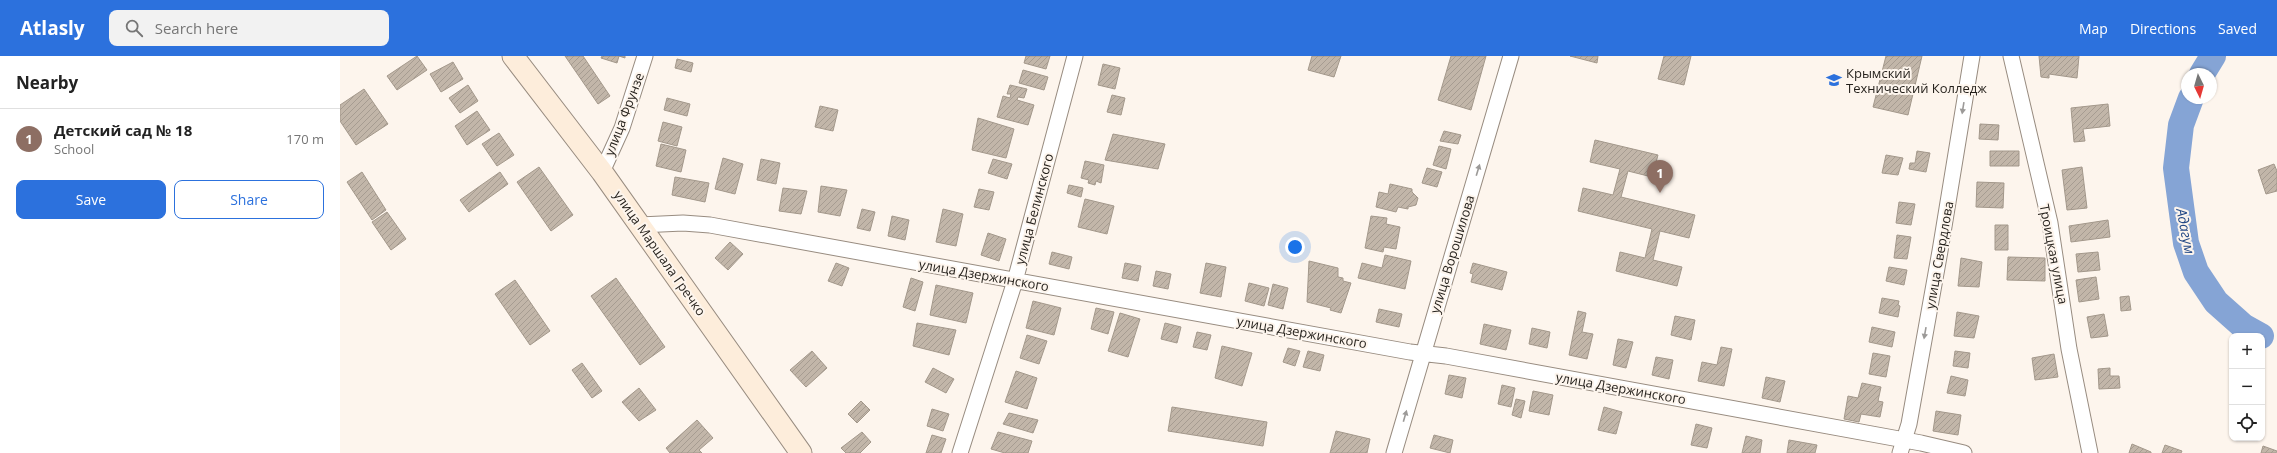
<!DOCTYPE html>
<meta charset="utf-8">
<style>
body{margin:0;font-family:"Open Sans",sans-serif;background:#f2f2f2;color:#222}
.controls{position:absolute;right:12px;bottom:12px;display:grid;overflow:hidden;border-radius:8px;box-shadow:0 1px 3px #0004}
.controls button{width:36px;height:36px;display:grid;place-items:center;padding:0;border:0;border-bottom:1px solid #e0e0e0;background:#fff;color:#222;font:20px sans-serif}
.compass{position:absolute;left:1841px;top:12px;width:36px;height:36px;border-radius:50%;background:#fff;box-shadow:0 1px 3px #0004;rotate:175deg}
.you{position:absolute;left:955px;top:191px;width:14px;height:14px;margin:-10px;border:3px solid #fff;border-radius:50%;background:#1a73e8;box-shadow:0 0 0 6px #1a73e833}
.badge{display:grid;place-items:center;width:26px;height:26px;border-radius:50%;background:#2c71dd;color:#fff;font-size:13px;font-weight:700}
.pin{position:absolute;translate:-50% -33px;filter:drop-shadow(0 1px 2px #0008)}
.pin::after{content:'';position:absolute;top:21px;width:14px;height:12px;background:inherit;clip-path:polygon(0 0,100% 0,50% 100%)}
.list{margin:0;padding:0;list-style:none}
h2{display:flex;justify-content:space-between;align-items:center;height:52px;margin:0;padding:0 16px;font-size:17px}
h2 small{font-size:13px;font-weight:400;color:#767676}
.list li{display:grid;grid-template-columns:26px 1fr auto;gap:12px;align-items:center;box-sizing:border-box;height:60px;padding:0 16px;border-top:1px solid #e0e0e0}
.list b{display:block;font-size:15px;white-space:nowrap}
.list p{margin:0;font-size:13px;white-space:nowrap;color:#767676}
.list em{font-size:13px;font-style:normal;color:#767676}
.actions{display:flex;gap:8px;padding:12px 16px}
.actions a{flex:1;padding:9px 0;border:1px solid #2c71dd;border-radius:8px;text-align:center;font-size:14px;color:#2c71dd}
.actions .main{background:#2c71dd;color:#fff}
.icon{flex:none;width:22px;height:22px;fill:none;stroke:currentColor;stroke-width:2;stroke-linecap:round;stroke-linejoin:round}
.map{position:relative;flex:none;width:1937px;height:397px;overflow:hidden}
header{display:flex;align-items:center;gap:24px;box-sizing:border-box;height:56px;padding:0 20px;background:#2c71dd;color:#fff}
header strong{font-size:19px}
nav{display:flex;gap:22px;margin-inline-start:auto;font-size:14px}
.search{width:280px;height:36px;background:#f2f2f2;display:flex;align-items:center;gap:10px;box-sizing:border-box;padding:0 14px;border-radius:8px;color:#767676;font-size:15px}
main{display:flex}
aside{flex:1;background:#fff}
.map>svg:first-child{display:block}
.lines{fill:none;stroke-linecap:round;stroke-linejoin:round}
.river{stroke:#85a4d5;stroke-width:26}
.building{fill:url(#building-hatch);stroke:#a3988b}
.minor-casing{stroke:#988c80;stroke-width:17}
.secondary-casing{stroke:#988c80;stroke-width:23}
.minor{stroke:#fff;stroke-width:15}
.secondary{stroke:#fdeddb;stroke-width:21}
.oneway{fill:#9c9a98}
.labels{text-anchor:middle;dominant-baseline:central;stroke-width:4;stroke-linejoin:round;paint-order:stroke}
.poi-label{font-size:13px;fill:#231f1a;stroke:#fdf5ed;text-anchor:start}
.street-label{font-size:13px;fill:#231f1a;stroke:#fdf5ed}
.water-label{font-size:14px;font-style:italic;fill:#244986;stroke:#fdf5ed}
</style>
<header>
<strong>Atlasly</strong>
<div class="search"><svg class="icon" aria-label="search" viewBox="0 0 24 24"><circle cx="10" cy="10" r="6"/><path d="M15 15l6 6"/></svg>Search here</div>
<nav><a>Map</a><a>Directions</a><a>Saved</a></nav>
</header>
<main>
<aside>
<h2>Nearby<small></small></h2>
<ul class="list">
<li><span class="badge" style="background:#8d6e63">1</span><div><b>Детский сад № 18</b><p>School</p></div><em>170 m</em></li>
</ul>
<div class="actions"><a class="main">Save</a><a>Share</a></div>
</aside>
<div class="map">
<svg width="1937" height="397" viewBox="0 0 1937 397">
<defs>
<pattern id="building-hatch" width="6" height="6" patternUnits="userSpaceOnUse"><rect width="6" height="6" fill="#c2b6a9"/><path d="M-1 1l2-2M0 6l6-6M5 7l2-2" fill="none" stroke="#a69c91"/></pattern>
</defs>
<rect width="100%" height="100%" fill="#fdf5ed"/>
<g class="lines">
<path class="river" d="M1862 18 1873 0
M1851 42 1841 69 1836 112 1846 187 1856 216 1876 246 1903 270 1921 280"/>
</g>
<path class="building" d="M77 0 87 14 57 34 47 20Z
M225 0H243L270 40 258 48Z
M262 0H285V2L279 0 277 7 261 2Z
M686 0H710L706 13 684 7Z
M972 0H1001L994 21 968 14Z
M1111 0H1146L1131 54 1098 44Z
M1230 0H1258L1257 7Z
M1324 0H1351L1344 29 1318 23Z
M1546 0H1582L1568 59 1533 51Z
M1699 0H1739L1737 22 1709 18V22L1701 21Z
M337 3 353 7 351 16 335 12Z
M113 6 123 23 101 36 90 18Z
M763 8 780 12 775 33 758 29Z
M683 14 708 21 704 34 679 27Z
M128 29 138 45 120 57 109 42Z
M670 29 687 33 684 42 678 41 677 44 694 49 688 69 657 61 663 40 670 42 671 38H667Z
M24 33 48 68 16 89 0 65V49Z
M772 39 785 42 781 59 767 56Z
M327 42 350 48 347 60 324 54Z
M1768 48 1770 70 1743 73 1745 85 1734 86 1731 52Z
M480 50 498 54 493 75 475 71Z
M137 55 150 74 127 89 115 70Z
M638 62 674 73 666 102 632 94Z
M323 66 342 71 337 90 318 85Z
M1640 68 1659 69 1658 84 1639 83Z
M1104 75 1121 79 1118 88 1100 85Z
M159 77 174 99 157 110 142 88Z
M773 78 825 88 818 113 765 104Z
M1255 84 1318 99 1312 121 1288 115 1281 141 1355 159 1349 182 1320 175 1313 204 1342 211 1337 230 1276 215 1280 196 1305 202 1312 173 1238 155 1243 132 1273 139 1280 113 1250 106Z
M321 88 346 94 341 116 316 110Z
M1099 90 1111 93 1106 113 1093 109Z
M1577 95 1590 97 1586 116 1569 113 1570 107H1575Z
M1650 95H1679V110H1650Z
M1546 99 1563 102 1558 119 1542 117Z
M383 102 403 108 395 138 375 133Z
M421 103 440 107 436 128 417 124Z
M653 103 672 108 667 123 648 117Z
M745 105 764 109 761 127 756 125 755 129 748 127 749 124 741 122Z
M1934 108 1937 115V135L1926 138 1918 114Z
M199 111 233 159 211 175 177 126Z
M1742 111 1747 152 1727 154 1722 114Z
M1087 112 1102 116 1097 131 1082 127Z
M22 116 46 154 32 164 7 126Z
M160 116 168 128 129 156 120 144Z
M335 121 369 127 365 146 332 139Z
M1637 126 1664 127 1663 152 1636 151Z
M1050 128 1072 133V136L1078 142 1076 149 1068 151V153L1058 151 1056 156 1036 151 1039 136 1048 138Z
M729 129 743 132 741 141 727 137Z
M481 130 507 134 500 160 478 156Z
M443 132 467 135 461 158 439 155Z
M639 133 654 136 649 154 634 151Z
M745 143 774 150 767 178 738 171Z
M1559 146 1575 148 1571 169 1556 167Z
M522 153 535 156 530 175 517 172Z
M603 153 623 158 616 190 596 186Z
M47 156 66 183 51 194 32 166Z
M552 160 569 164 565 184 548 180Z
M1031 160 1047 162 1046 168 1060 171 1056 193 1044 191 1043 196 1025 192Z
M1768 164 1770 181 1731 186 1729 170Z
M1655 169H1668V194H1655Z
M648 177 666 183 659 205 641 199Z
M1557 179 1571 181 1567 203 1554 202Z
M390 186 403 198 388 214 375 202Z
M712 196 732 201 729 213 709 208Z
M1758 196 1760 214 1738 216 1736 198Z
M1045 199 1071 205 1065 233 1018 222 1022 207 1042 212Z
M1668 201 1705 202V225L1667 224Z
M1621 202 1642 206 1639 231 1618 230Z
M969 205 998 212V221L1003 222V225L1011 227 1001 257 990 254 991 252 967 246Z
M496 207 509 212 502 230 488 225Z
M785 207 801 210 798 225 782 222Z
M866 207 886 211 881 241 860 237Z
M1133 207 1167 216 1162 234 1131 226 1133 218 1130 217Z
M1549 211 1567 214 1564 229 1546 225Z
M816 215 831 218 828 233 813 230Z
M1756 221 1759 243 1739 246 1736 224Z
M276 222 325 291 300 309 251 240Z
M571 222 583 226 575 255 563 251Z
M175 224 210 275 190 289 155 238Z
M909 227 929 232 924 250 905 245Z
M933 228 948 232 943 253 928 249Z
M596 229 633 237 626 267 590 259Z
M1789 240 1791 254 1781 255 1780 241Z
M1542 242 1559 245 1558 249 1560 250 1558 261 1539 257Z
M693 245 721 252 714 279 686 272Z
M756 252 774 256 768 278 751 273Z
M1039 253 1062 258 1059 271 1036 266Z
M1238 255 1246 257 1242 276 1253 278 1247 303 1229 299Z
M1617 256 1639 260 1634 282 1614 280Z
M780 257 800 263 788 301 768 295Z
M1764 258 1768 280 1751 282 1747 261Z
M1335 260 1355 264 1351 284 1331 279Z
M577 267 616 274 609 299 573 290Z
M825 267 841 271 837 287 821 283Z
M1144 268 1171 274 1166 294 1140 288Z
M1532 271 1555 276 1552 291 1529 286Z
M1192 272 1210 276 1207 292 1189 288Z
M857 276 871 279 867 294 853 291Z
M687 279 707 285 699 308 680 302Z
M1278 283 1293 286 1286 312 1273 309Z
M882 290 912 297 902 330 875 322Z
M1381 291 1392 293 1384 330 1358 325 1362 306 1377 309Z
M948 292 960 295 955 310 943 306Z
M472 295 487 312 466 331 450 314Z
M968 295 984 299 980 315 963 311Z
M1615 295 1630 297 1628 312 1613 310Z
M1533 297 1550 300 1546 321 1529 318Z
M1714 298 1718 321 1695 324 1692 302Z
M1316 301 1333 304 1329 323 1312 319Z
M242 307 262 335 252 342 232 314Z
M593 312 614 323 606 337 585 326Z
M1770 312V320H1779L1780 332 1759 333 1758 313Z
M676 315 697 322 687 353 665 346Z
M1109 319 1126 322 1122 342 1105 338Z
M1611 320 1628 324 1625 340 1607 337Z
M1426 321 1445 325 1440 346 1422 342Z
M1522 327 1541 331 1538 345 1543 346 1540 361 1521 358 1519 366 1504 363 1508 340 1518 342Z
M1162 329 1175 332 1171 351 1158 348Z
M299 332 316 354 299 365 282 346Z
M1193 335 1213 339 1209 359 1189 355Z
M1176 343 1185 345 1181 362 1172 359Z
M521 345 530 354 517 367 508 358Z
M832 351 927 366 923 390 828 375Z
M1264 351 1282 356 1276 378 1258 374Z
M592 353 609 358 603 375 587 370Z
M1596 355 1621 359 1618 379 1593 375Z
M669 357 698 364 693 377 663 368Z
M357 364 373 382 359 394 362 397H330L326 392Z
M1356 368 1372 372 1367 392 1351 389Z
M996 375 1030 383 1027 397H990Z
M522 376 531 386 520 397H506L501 392Z
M658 376 692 385 688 397H665L651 393Z
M592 379 606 383 601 397H586Z
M1094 379 1113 384 1110 397 1090 392Z
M1406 380 1422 384 1420 397H1402Z
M1449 384 1477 389 1475 397H1447Z
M1792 388 1811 396V397H1789Z
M1825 389 1842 395 1841 397H1822Z
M1923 390 1937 395 1936 397H1921Z"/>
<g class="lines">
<g class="minor-casing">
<path id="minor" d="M1671 0 1710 167 1729 293 1750 397
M262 116 282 72 305 0
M300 169 343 167 370 169 1070 296 1106 300 1581 387 1624 397
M620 397 675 225 735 0
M1054 397 1171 0
M1560 397 1569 368 1600 195 1632 0"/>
</g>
<g class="secondary-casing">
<path id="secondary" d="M173 0 262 116 461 397"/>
</g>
<use href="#minor" class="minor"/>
<use href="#secondary" class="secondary"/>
</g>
<defs><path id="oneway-solid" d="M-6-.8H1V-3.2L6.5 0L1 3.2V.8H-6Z"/></defs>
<g class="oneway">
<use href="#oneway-solid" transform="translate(1623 52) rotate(99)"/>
<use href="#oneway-solid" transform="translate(1138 114) rotate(-73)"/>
<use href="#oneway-solid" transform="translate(1585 277) rotate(100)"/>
<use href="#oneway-solid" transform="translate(1065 360) rotate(-74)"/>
</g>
<defs>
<g id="university-bare" transform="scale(1.2)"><path d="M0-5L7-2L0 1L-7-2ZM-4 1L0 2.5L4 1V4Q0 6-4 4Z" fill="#2c71dd" stroke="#fdf5ed" stroke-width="2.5" paint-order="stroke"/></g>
</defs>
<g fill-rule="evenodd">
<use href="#university-bare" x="1494" y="24"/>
</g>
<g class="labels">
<g class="poi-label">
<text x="1506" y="17">Крымский<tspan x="1506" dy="15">Технический Колледж</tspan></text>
</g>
<g class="street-label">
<text transform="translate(284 58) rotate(-69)">улица Фрунзе</text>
<text transform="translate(694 153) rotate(-75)">улица Белинского</text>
<text transform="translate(320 197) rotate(55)">улица Маршала Гречко</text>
<text transform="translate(1112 198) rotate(-73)">улица Ворошилова</text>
<text transform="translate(1714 198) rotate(79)">Троицкая улица</text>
<text transform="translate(1599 199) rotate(-80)">улица Свердлова</text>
<text transform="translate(644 219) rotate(10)">улица Дзержинского</text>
<text transform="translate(962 276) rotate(10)">улица Дзержинского</text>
<text transform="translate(1281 332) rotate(10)">улица Дзержинского</text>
</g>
<g class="water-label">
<text transform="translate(1846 175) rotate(79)">Адагум</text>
</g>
</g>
</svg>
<div class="controls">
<button>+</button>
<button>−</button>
<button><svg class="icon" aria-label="locate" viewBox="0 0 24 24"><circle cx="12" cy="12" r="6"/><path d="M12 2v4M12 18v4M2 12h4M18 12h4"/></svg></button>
</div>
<svg class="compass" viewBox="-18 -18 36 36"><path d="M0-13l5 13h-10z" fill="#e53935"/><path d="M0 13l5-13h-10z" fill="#767676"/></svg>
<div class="you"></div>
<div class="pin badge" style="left:1320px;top:137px;background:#8d6e63">1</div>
</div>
</main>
